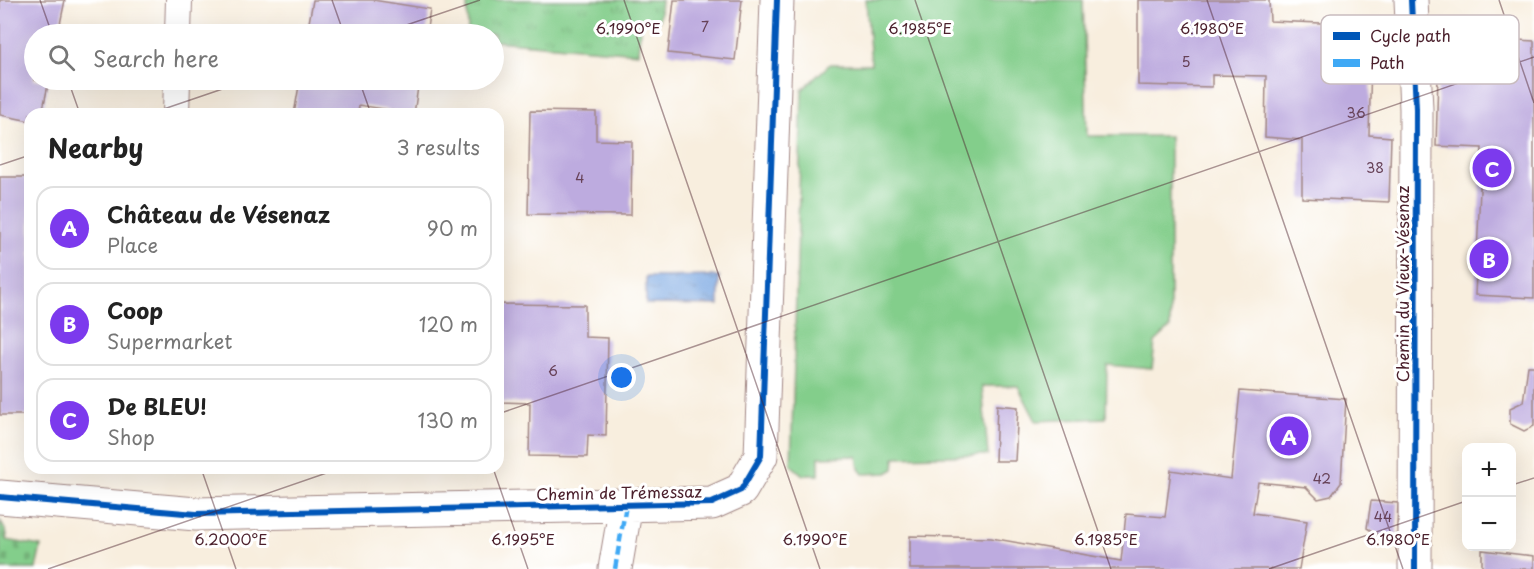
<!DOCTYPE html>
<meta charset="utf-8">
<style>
body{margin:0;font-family:"Playpen Sans",sans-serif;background:#f2f2f2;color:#222}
.controls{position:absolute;right:18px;bottom:18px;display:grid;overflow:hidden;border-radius:12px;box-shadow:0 6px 24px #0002}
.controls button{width:54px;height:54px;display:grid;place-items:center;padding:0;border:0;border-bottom:2px solid #e0e0e0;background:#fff;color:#222;font:30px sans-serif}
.you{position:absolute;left:622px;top:378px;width:21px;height:21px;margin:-15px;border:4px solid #fff;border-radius:50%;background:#1a73e8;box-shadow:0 0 0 9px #1a73e833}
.badge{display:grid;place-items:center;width:39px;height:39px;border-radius:50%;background:#7c3aed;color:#fff;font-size:20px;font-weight:700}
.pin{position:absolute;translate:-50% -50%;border:3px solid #fff;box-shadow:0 2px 6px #0006}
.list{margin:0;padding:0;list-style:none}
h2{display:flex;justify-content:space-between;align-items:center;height:78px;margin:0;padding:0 24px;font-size:26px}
h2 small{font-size:20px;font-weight:400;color:#767676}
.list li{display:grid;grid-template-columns:39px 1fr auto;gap:18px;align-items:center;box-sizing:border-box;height:84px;margin:0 12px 12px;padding:0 12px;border:2px solid #e0e0e0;border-radius:18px}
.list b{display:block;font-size:22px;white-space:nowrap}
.list p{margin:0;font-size:20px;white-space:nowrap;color:#767676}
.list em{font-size:20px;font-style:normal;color:#767676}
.icon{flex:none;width:33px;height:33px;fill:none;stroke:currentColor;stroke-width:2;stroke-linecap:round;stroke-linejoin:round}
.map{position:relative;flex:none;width:1534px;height:569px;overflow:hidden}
.search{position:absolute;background:#fff;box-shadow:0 6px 24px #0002;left:24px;top:24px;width:480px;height:66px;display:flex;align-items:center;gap:15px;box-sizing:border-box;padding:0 21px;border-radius:33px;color:#767676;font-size:22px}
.panel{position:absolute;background:#fff;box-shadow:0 6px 24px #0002;left:24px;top:108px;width:480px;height:366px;border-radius:18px}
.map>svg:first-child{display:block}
.green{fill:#83ce8b;stroke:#66765b;stroke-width:1.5}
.cemetery{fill:url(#cemetery-stones);stroke:#66765b;stroke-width:1.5}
.park{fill:url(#park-tufts);stroke:#66765b;stroke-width:1.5}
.water{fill:url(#water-ripples);stroke:#616286;stroke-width:1.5}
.building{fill:#bdabdf}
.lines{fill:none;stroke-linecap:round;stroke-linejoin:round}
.service-casing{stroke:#a18684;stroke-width:28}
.minor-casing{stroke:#a18684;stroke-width:35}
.service{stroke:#fff;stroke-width:26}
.minor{stroke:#fff;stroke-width:33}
.quiet{stroke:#3fa9f5;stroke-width:4.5;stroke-dasharray:9 4.5;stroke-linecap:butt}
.cycleway-casing{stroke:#fff;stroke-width:10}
.cycleway{stroke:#0057b8;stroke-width:6}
.ticks{fill:none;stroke:#4a1f2b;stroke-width:1.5;stroke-opacity:0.45}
.labels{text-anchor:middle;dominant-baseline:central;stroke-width:6;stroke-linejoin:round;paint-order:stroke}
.number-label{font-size:14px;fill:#674258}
.street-label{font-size:16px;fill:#4a1f2b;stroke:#fff}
.key{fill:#fff;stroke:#c9bcbf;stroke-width:1.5}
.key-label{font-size:16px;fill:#4a1f2b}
.ticks-label{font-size:15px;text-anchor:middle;fill:#4a1f2b;stroke:#fff;stroke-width:6;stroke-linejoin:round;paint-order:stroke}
</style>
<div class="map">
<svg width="1534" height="569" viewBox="0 0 1534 569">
<defs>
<pattern id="cemetery-stones" width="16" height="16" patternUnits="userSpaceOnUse" patternTransform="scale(1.5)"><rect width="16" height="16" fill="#83ce8b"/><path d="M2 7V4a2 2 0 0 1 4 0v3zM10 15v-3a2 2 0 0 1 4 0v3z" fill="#73b078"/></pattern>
<pattern id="park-tufts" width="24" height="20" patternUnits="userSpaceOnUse" patternTransform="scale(1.5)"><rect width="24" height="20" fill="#83ce8b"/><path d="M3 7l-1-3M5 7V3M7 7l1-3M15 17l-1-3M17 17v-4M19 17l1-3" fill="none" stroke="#73b078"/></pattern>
<pattern id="water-ripples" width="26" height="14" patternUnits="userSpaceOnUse" patternTransform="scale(1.5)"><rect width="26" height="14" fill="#78a6e1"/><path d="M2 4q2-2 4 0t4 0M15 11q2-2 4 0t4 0" fill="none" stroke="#6487b7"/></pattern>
</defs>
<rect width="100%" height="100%" fill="#fff"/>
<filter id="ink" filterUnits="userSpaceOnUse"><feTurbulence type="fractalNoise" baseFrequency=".0167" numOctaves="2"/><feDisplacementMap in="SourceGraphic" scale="12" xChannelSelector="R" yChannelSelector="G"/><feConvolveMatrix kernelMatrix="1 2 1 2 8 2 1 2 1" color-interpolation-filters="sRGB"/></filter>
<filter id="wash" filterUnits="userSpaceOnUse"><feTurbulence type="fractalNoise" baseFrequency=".008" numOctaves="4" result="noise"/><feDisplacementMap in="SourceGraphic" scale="24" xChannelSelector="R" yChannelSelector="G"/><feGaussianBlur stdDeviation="1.35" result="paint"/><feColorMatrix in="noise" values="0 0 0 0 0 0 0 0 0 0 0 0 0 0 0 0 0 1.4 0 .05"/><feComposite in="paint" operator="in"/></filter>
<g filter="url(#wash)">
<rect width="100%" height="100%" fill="#f8eede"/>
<path class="green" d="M866 0H1083L1087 136H1170V328L1155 342 1152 369 1107 365 1106 418 1036 421 1018 386H982L988 455 895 457 894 469 887 473 863 474 859 469 857 456 819 457V475H803L791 465 802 90 830 64H871Z"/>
<path class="cemetery" d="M0 520 7 534 6 540 41 546 36 569H0Z"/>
<path class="park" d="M467 0H661L659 21 641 20 638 53 494 41V34H468Z"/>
<path class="water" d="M719 276V305L646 304V277Z"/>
<g id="blocks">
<path class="building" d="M0 0H65L58 34H34V80H49L42 114H30V121L0 115Z
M313 0H373L430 9 426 34H307Z
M674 0H742L735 60 668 53Z
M1138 0H1269L1270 21 1372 25 1369 135 1391 137 1389 202 1302 198V140L1265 137 1266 76 1212 75V87L1138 85Z
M1487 38 1534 41V298L1475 295 1482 148 1436 146 1439 40Z
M300 80H419L414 114 359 105 358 114H294Z
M530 111 596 112V140L632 141 631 215 528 214Z
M0 177H30V415H0Z
M498 304 585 305V337L608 338 606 436 588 435 587 457 529 456 530 403 498 402Z
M1528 366H1534V426L1524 431 1510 424V408L1523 402Z
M1240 391 1346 399 1341 483 1331 496 1318 499 1306 487 1258 482 1253 513 1307 521 1299 569H910V536L991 538 1121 561 1126 514 1165 517 1171 470 1231 479Z
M997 405 1018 407 1015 461H995Z
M1371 501 1398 503 1396 546 1367 528Z
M1482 550 1534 556V569H1482Z"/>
</g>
</g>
<g filter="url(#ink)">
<use href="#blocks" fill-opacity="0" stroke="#a18684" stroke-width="1.5"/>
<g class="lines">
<g class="service-casing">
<path id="service" d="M178 34 179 0
M176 114 177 80"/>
</g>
<g class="minor-casing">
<path id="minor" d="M1411 0 1416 109 1415 569
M0 497 196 514 712 503 741 490 761 456 777 0
M615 569 626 505"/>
</g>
<use href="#service" class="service"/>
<use href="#minor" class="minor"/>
<path class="quiet" d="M615 569 626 505"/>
<g class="cycleway-casing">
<path id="cycleway" d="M1411 0 1416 109 1415 569
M0 497 196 514 712 503 741 490 761 456 777 0"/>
</g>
<use href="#cycleway" class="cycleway"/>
</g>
</g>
<path class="ticks" d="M40 0 52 34M332 0 344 34M624 0 820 569M915 0 1111 569M1207 0 1403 569M1499 0 1534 103M380 34 480 0M68 80 80 114M359 80 371 114M149 114 249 80M0 165 30 155M498 414 1534 57M201 468 236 569M493 468 528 569M1512 485 1534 478M48 569 341 468M1269 569 1466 501"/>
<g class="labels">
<g class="number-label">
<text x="705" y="26">7</text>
<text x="1186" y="61">5</text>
<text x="1356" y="112">36</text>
<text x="1375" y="167">38</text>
<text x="580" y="177">4</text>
<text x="553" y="370">6</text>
<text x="1322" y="478">42</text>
<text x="1383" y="516">44</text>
</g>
<g class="street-label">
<text transform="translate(1402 284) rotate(-90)">Chemin du Vieux-Vésenaz</text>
<text transform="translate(619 492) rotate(-1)">Chemin de Trémessaz</text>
</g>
</g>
<rect x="1321" y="15" width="198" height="69" rx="9" class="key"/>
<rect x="1333" y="32" width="27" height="8" fill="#0057b8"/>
<rect x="1333" y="59" width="27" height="8" fill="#3fa9f5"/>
<g class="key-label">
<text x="1370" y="42">Cycle path</text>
<text x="1370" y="69">Path</text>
</g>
<g class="ticks-label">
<text x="920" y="34">6.1985°E</text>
<text x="1212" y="34">6.1980°E</text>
<text x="628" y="34">6.1990°E</text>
<text x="231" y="545">6.2000°E</text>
<text x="523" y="545">6.1995°E</text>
<text x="815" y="545">6.1990°E</text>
<text x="1106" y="545">6.1985°E</text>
<text x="1398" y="545">6.1980°E</text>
</g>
</svg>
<div class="controls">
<button>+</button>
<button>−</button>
</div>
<div class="you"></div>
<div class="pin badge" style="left:1289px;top:436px">A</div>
<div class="pin badge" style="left:1489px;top:259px">B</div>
<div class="pin badge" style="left:1492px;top:168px">C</div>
<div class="search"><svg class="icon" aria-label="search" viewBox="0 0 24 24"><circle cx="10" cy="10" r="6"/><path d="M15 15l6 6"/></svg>Search here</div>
<section class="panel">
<h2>Nearby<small>3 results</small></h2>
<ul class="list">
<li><span class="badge">A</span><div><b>Château de Vésenaz</b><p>Place</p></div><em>90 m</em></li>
<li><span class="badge">B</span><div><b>Coop</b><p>Supermarket</p></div><em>120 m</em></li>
<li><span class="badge">C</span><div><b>De BLEU!</b><p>Shop</p></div><em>130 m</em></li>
</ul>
</section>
</div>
